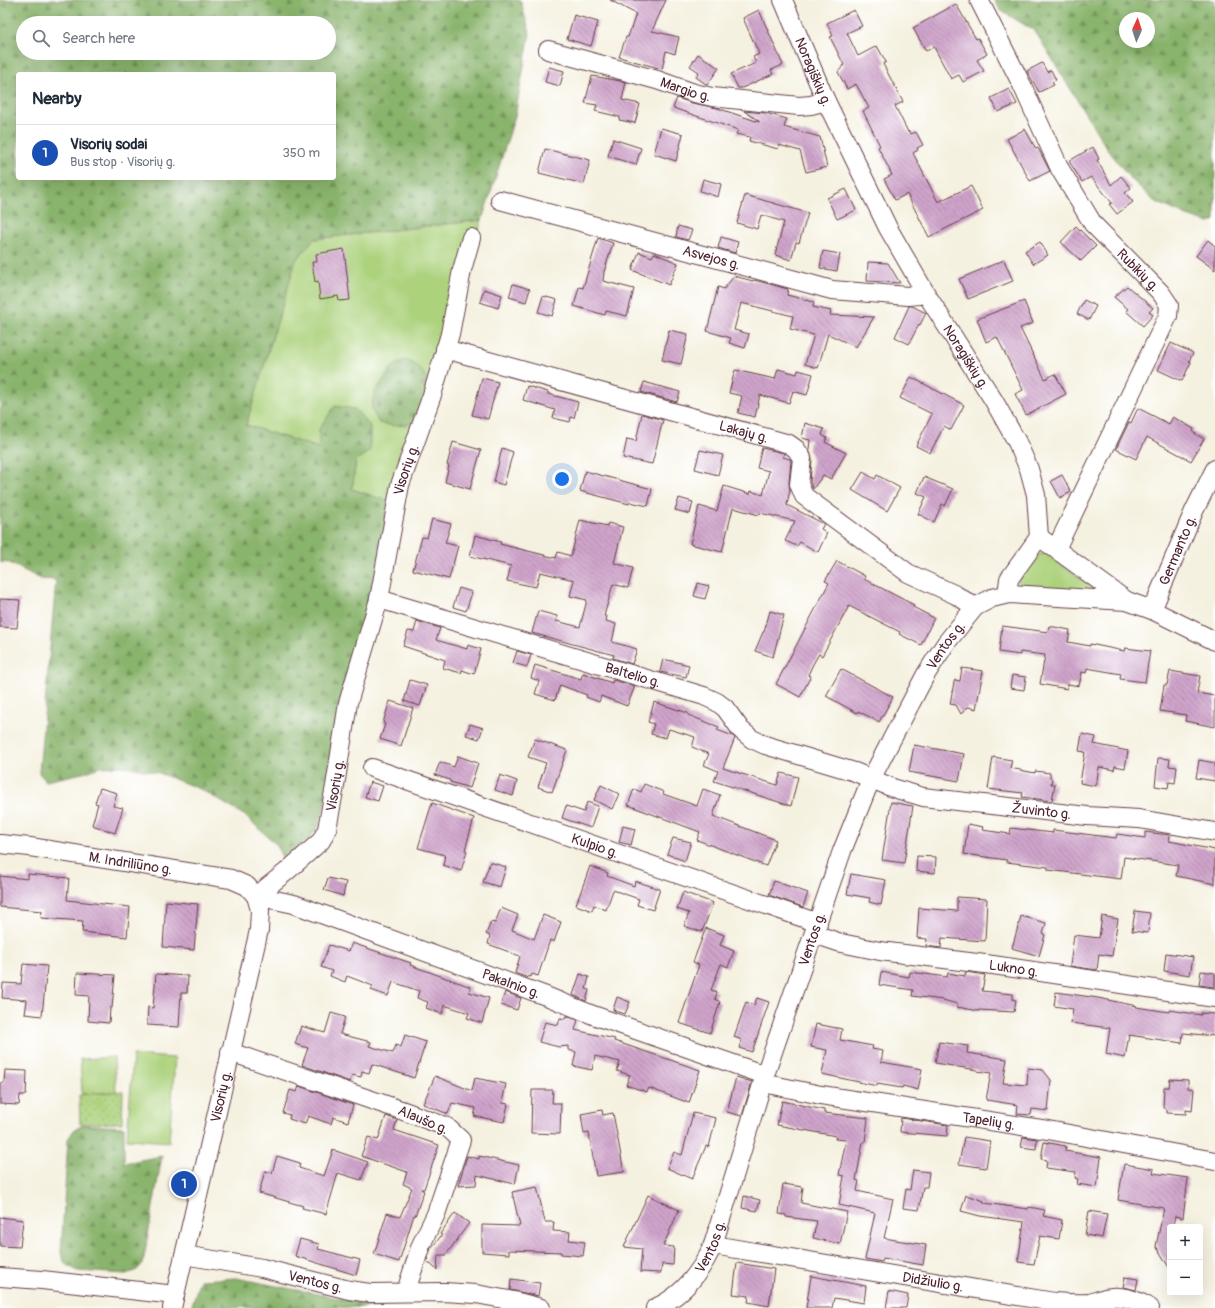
<!DOCTYPE html>
<meta charset="utf-8">
<style>
body{margin:0;font-family:Pangolin,sans-serif;background:#f2f2f3;color:#1f2937}
.controls{position:absolute;right:12px;bottom:12px;display:grid;overflow:hidden;border-radius:4px;box-shadow:0 4px 16px #0002}
.controls button{width:36px;height:36px;display:grid;place-items:center;padding:0;border:0;border-bottom:1px solid #e0e1e3;background:#fff;color:#1f2937;font:20px sans-serif}
.compass{position:absolute;left:1119px;top:12px;width:36px;height:36px;border-radius:50%;background:#fff;box-shadow:0 4px 16px #0002;rotate:3deg}
.you{position:absolute;left:562px;top:479px;width:14px;height:14px;margin:-10px;border:3px solid #fff;border-radius:50%;background:#1a73e8;box-shadow:0 0 0 6px #1a73e833}
.badge{display:grid;place-items:center;width:26px;height:26px;border-radius:50%;background:#7c3aed;color:#fff;font-size:13px;font-weight:700}
.pin{position:absolute;translate:-50% -50%;border:2px solid #fff;box-shadow:0 1px 4px #0006}
.list{margin:0;padding:0;list-style:none}
h2{display:flex;justify-content:space-between;align-items:center;height:52px;margin:0;padding:0 16px;font-size:17px}
h2 small{font-size:13px;font-weight:400;color:#747a83}
.list li{display:grid;grid-template-columns:26px 1fr auto;gap:12px;align-items:center;box-sizing:border-box;height:56px;padding:0 16px;border-top:1px solid #e0e1e3}
.list b{display:block;font-size:15px;white-space:nowrap}
.list p{margin:0;font-size:13px;white-space:nowrap;color:#747a83}
.list em{font-size:13px;font-style:normal;color:#747a83}
.icon{flex:none;width:22px;height:22px;fill:none;stroke:currentColor;stroke-width:2;stroke-linecap:round;stroke-linejoin:round}
.map{position:relative;flex:none;width:1215px;height:1308px;overflow:hidden}
.search{position:absolute;background:#fff;box-shadow:0 4px 16px #0002;left:16px;top:16px;width:320px;height:44px;display:flex;align-items:center;gap:10px;box-sizing:border-box;padding:0 14px;border-radius:22px;color:#747a83;font-size:15px}
.panel{position:absolute;background:#fff;box-shadow:0 4px 16px #0002;left:16px;top:72px;width:320px;height:108px;border-radius:4px}
.map>svg:first-child{display:block}
.grass{fill:#acd27c;stroke:#7b7854}
.forest{fill:url(#forest-firs);stroke:#6a6a4c;fill-rule:evenodd}
.park{fill:url(#park-dots);stroke:#7b7854}
.building{fill:url(#building-back-hatch)}
.lines{fill:none;stroke-linecap:round;stroke-linejoin:round}
.street-casing{stroke:#643e46;stroke-width:20}
.street{stroke:#fff;stroke-width:18}
.labels{text-anchor:middle;dominant-baseline:central;stroke-width:3;stroke-linejoin:round;paint-order:stroke}
.street-label{font-size:14px;fill:#4a1f2b;stroke:#fff}
</style>
<div class="map">
<svg width="1215" height="1308" viewBox="0 0 1215 1308">
<defs>
<pattern id="forest-firs" width="22" height="20" patternUnits="userSpaceOnUse"><rect width="22" height="20" fill="#89b46c"/><path d="M5 1l3.5 6h-7zM16 11l3.5 6h-7z" fill="#729259"/></pattern>
<pattern id="park-dots" width="8" height="8" patternUnits="userSpaceOnUse"><rect width="8" height="8" fill="#acd27c"/><path d="M2 2h.1M6 6h.1" fill="none" stroke="#96b46b" stroke-width="1.8" stroke-linecap="round"/></pattern>
<pattern id="building-back-hatch" width="6" height="6" patternUnits="userSpaceOnUse"><rect width="6" height="6" fill="#cfa4cb"/><path d="M-1 5l2 2M0 0l6 6M5-1l2 2" fill="none" stroke="#aa85a5"/></pattern>
</defs>
<rect width="100%" height="100%" fill="#fff"/>
<filter id="ink" filterUnits="userSpaceOnUse"><feTurbulence type="fractalNoise" baseFrequency=".025" numOctaves="2"/><feDisplacementMap in="SourceGraphic" scale="8" xChannelSelector="R" yChannelSelector="G"/><feConvolveMatrix kernelMatrix="1 2 1 2 8 2 1 2 1" color-interpolation-filters="sRGB"/></filter>
<filter id="wash" filterUnits="userSpaceOnUse"><feTurbulence type="fractalNoise" baseFrequency=".012" numOctaves="4" result="noise"/><feDisplacementMap in="SourceGraphic" scale="16" xChannelSelector="R" yChannelSelector="G"/><feGaussianBlur stdDeviation="0.9" result="paint"/><feColorMatrix in="noise" values="0 0 0 0 0 0 0 0 0 0 0 0 0 0 0 0 0 1.4 0 .05"/><feComposite in="paint" operator="in"/></filter>
<g filter="url(#wash)">
<rect width="100%" height="100%" fill="#f5f1e0"/>
<path class="grass" d="M482 220 394 503 352 489 356 460 246 425 296 260 314 239Z
M1045 553 1097 590 1098 592 1020 586 1018 580 1034 556Z
M133 1055 175 1058 169 1142 127 1139Z
M114 1057 116 1092 82 1094 80 1059Z"/>
<path class="forest" d="M0 0H520L530 33 515 116 482 220 314 239 296 260 246 425 319 448V429L335 406 355 409 370 426V451L356 460 352 489 394 503 336 724 326 800 319 825 310 838 282 858 277 845 244 815 200 789 159 773 123 766 100 767 83 773 46 781 39 773 56 580 41 579 10 563 0 562ZM23 23H329V53H23ZM18 74H334V178H18Z
M994 0H1215V220L1209 223 1187 216 1154 201 1130 178 1106 147 1035 31 1000 10ZM1125 18H1149V42H1125Z
M403 360C418 362 429 375 427 391 427 396 423 401 422 406 420 411 418 418 413 422 404 428 389 425 379 423L372 411V404L375 392 391 368Z
M83 1125 124 1127V1163L162 1156 143 1263 137 1270 126 1274 78 1271 65 1264 61 1253 68 1139 74 1130Z
M236 1278 383 1307 191 1308 200 1280Z"/>
<path class="park" d="M123 1091 122 1123 80 1124 79 1095Z"/>
<g id="blocks">
<path class="building" d="M610 0H666L652 31 679 37 675 54 666 51 662 69 619 57 626 37H628L636 14Z
M956 4 976 39 978 38 987 54 977 60 984 71 963 82 959 75 951 79 934 47 926 51 913 28Z
M759 10 783 65 771 70 773 74 742 88H738L731 74 756 63 753 57 759 54 743 18Z
M854 10 862 26 847 33 858 56 877 46 886 62 883 64 903 102 895 106 908 132 909 131 911 134 916 132 923 145 917 148 918 150 913 153 938 202 971 186 983 210 929 237 907 194 895 200 884 179 892 175 878 147 880 146 863 111 869 108 856 84 847 89 838 72 844 65 830 37 833 36 827 23Z
M574 15 598 22 591 46 567 39Z
M698 54 719 68 707 85 696 77 699 72 690 66Z
M1042 63 1047 72 1051 70 1056 80 1052 82 1054 85 1039 92 1027 71Z
M549 67 564 71 560 86 545 82Z
M592 76 626 82 622 100 640 104 635 123 619 120 620 117 595 111 597 105 585 103Z
M1009 89 1017 104 998 112 991 98Z
M677 98 692 103 717 108 759 122V121L744 111 766 113 787 119 784 127 820 137 827 167 806 172 800 151 779 145 778 149 749 141 750 137 736 134 738 130 673 108Z
M661 128 683 134 676 161 654 154Z
M1025 129 1036 149 1038 148 1050 171 1030 181 1007 139Z
M613 139 641 148 636 165 608 156Z
M1093 147 1099 159 1097 160 1111 185 1121 176 1131 188 1125 193 1133 202 1117 214 1109 204 1112 203 1091 177 1082 182 1069 161Z
M545 149 590 160 584 184 539 173Z
M703 179 721 184 718 197 700 191Z
M846 189 856 210 837 219 827 198Z
M745 195 808 213 799 243 796 242 791 260 775 255 784 222 761 215 757 229 737 223Z
M678 226 692 230 688 240 676 237Z
M1076 226 1096 246 1081 261 1061 242Z
M721 237 738 242 735 253 718 248Z
M598 238 613 243 604 272 603 281 634 289 627 316 606 311 605 315 574 306 579 287 583 288Z
M1208 240 1215 246V270L1196 256Z
M1040 242 1048 255 1033 264 1025 251Z
M344 249 350 300 339 301 338 296 320 299 318 281 315 282 312 262H317L316 254Z
M823 251 840 254 837 271 820 268Z
M639 252 652 257 654 253 678 263 669 285 632 270Z
M1004 260 1013 281 968 299 959 279Z
M868 262 888 263 900 283 867 281Z
M734 276 753 281 754 280 788 289 787 295 814 302 813 307 831 311 830 315 874 317 856 347 828 334 818 368 805 364 814 335 790 329 793 316 741 303 734 330 749 334 745 348 729 343 731 338 707 331 718 287 724 289Z
M513 284 530 289 526 302 509 297Z
M1127 286 1153 308 1149 312 1153 315 1143 326 1126 311 1128 309 1114 297Z
M484 289 502 295 498 308 480 302Z
M543 296 557 300 552 316 538 312Z
M1084 300 1096 306 1089 320 1077 314Z
M1024 301 1033 323 1020 328 1045 379 1055 374 1066 394 1026 415 1015 394 1023 390 997 337 986 342 977 319Z
M909 306H912L926 313 920 325 919 324 909 344 895 337Z
M669 330 688 334 681 364 662 360Z
M1171 343 1193 353 1189 361 1191 362 1182 381 1158 370Z
M778 369 797 374 798 370 813 374 807 395 793 391 789 403 760 395 755 417 738 413 742 396 729 393 735 370 775 379Z
M911 377 964 405 951 430 944 426 930 453 916 446 932 414 900 398Z
M482 378 498 382 488 419 472 415Z
M644 382 680 392 677 402 641 392Z
M527 386 548 392V394L578 402 574 418 571 417 570 422 553 418 555 410 523 400Z
M1138 408 1169 424 1173 417 1194 429 1193 432 1204 439 1191 461 1147 437 1136 459 1116 449 1129 422 1131 423Z
M642 414 663 420 652 464 623 458 627 439 636 441Z
M805 423 824 429 822 435 827 438 825 442 846 453 831 479 823 475 813 489 810 482 812 459 809 449 810 440 802 438Z
M453 442 481 450 470 489 445 482 449 466 447 465Z
M502 448 513 452 504 485 494 482Z
M762 448 784 453 783 457 790 459 791 461 789 483 790 490 787 505 824 524 821 529 827 533 818 552 800 542 797 546 785 541 795 521 760 513 759 515 733 508 722 552 690 544 699 506 717 511 724 486 750 494 751 491 763 495 769 471 757 468Z
M700 450 723 455 718 475 695 469Z
M585 471 652 489 648 506 630 502 629 504 580 491Z
M863 472 875 479 877 475 900 488 887 511 852 490Z
M1062 475 1071 492 1060 498 1051 481Z
M924 477 953 489 945 506 942 504 934 522 918 514 926 497 917 493Z
M679 498 693 502 690 514 675 510Z
M432 519 451 524 445 543 458 546 449 579 413 570 422 537 427 538Z
M580 520 607 526 608 523 623 527 614 563 633 568 628 588 613 584 604 616H607L606 621 616 624 612 642 637 649 632 664 613 658 614 655 532 633 538 611 557 616 556 621 580 627 587 600 570 596 574 580 540 572 536 587 507 581 511 566 470 556 475 535 501 542 500 544 556 558 558 552 571 556Z
M837 561 865 576 864 579 914 605 913 607 934 618 921 645 899 634 900 632 849 606 822 656 819 654 813 664 808 675 811 676 800 697 776 684 829 583 825 581Z
M698 583 709 586 705 599 694 596Z
M459 588 472 592 466 611 453 607Z
M0 599 20 600 17 628 0 627Z
M770 611 784 615 773 657 755 651 763 632H764Z
M417 621 440 628 436 640 467 649 468 645 481 649 474 674 462 670 461 673 443 668 445 660 403 646 408 631 414 632Z
M1002 626 1048 632 1049 626 1070 630 1068 642 1090 646V644L1124 651 1125 648 1150 651 1145 682 1120 679 1121 674 1087 668 1086 673 1082 672 1079 686 1068 684 1067 689 1040 684 1045 655 1020 652V655L999 652Z
M517 651 531 655 527 667 513 663Z
M663 659 689 665 686 677 660 672Z
M535 665 581 679 583 673 612 683 613 680 635 686 627 706 601 696 599 702 586 697 587 695 560 685 555 700 535 694 539 681 531 678Z
M962 668 983 671 976 709 968 707 961 714 956 705 950 704 954 682 955 680 960 681Z
M841 669 893 697 879 722 858 711 857 713 826 696Z
M1170 671 1200 676 1197 693 1215 696V727L1185 721 1186 715 1160 711 1164 685H1167Z
M1012 675 1026 677 1024 690 1010 688Z
M410 680 427 685 420 706 404 701Z
M390 701 413 708 401 746 380 739 385 724 383 723Z
M654 702 688 713V715L719 727 717 730 733 736 735 738 723 768 777 785 781 773 798 777 791 806 714 781 718 771 704 765 709 754 692 747 695 737 669 729 666 738 651 734 654 724 648 722Z
M470 724 483 728 479 739 466 735Z
M1082 734 1096 737 1094 744 1128 751 1125 768 1115 766 1114 770 1099 767 1096 786 1080 783 1085 752 1079 751Z
M535 739 567 750 552 792 538 787 546 763 528 757Z
M914 745 964 754 959 781 909 772Z
M458 756 478 763 470 788 450 782V780L435 775 440 762 454 767Z
M993 757 1012 760 1010 768 1035 773V771L1050 773V778L1052 779 1051 784H1055L1052 801 1022 797 1023 793 988 789Z
M1158 758 1170 759 1169 766 1177 767 1175 783 1169 782 1168 788 1155 786Z
M1199 760 1215 763V781L1196 778Z
M500 775 517 781 513 796 495 790Z
M370 782 383 786 378 801 365 797Z
M644 784 664 792 663 794 697 806 703 789 720 795 713 816 776 840 766 866 697 840 700 832 628 805 634 789 641 792Z
M601 785 619 794 612 809 594 800Z
M100 788 117 793 113 806 123 808 115 833 92 825 98 804 95 803Z
M587 802 598 806 591 828 562 818 566 806 584 812Z
M891 802 913 806 904 863 882 860Z
M432 803 474 818 465 850 467 851 461 871 443 865 445 855 418 848Z
M968 824 983 827 982 830 1010 834 1011 828 1053 833V830L1116 838 1117 834 1145 838V832L1170 835 1169 841 1215 850V884L1176 876 1178 865 1124 857 1121 879 1048 870V867L1006 862 1007 860 964 854Z
M623 826 635 829 631 845 619 842Z
M673 838 691 842 685 861 667 854Z
M917 856 936 857 935 873 916 871Z
M490 862 506 867 500 887 483 882Z
M590 866 608 873 607 876 634 886 635 881 660 889 653 910 637 905 639 899 613 890 606 910 594 905 592 911 576 905Z
M28 874 69 878 67 900 130 907 127 937 82 932 83 921 41 918 42 911 0 907V876L28 879Z
M851 874 886 880 881 905 869 902 870 898 847 894Z
M328 878 346 882 343 896 324 890Z
M774 881 808 893 803 907 769 895Z
M683 892 713 903 702 932 684 926 689 913 677 909Z
M957 897 987 899 985 941 942 938 941 948 926 946 927 939 917 938 919 908 957 911Z
M166 901 198 904 194 950 163 947Z
M501 908 518 915 512 930 534 939 543 915 561 922 554 942 550 940 538 976 532 974 531 977 528 976V978L515 973 520 956 488 944 490 936 486 934 491 922 495 923Z
M1135 911 1150 913 1148 933 1132 931Z
M1021 916 1046 923 1043 934 1045 935 1039 956 1012 948Z
M1102 916 1118 919 1112 956 1099 954 1097 970 1070 966 1074 935 1099 938Z
M706 928 724 935 720 945 734 951 728 967 721 964 711 990 717 992 715 999 720 1002 710 1033 679 1023 699 965 693 962Z
M352 943 411 963 410 965 471 987 469 992 489 998 482 1023 467 1018 469 1013 444 1005 442 1014 426 1008 428 1002 417 998 419 991 393 982 388 996 371 990 373 986 347 976 345 982 330 976 332 971 321 967 329 945 349 951Z
M1166 953 1193 957 1190 975 1164 971Z
M23 964 47 966 42 1016 25 1014 27 1000 2 998 3 983 21 984Z
M1201 971 1215 973V987L1199 985Z
M881 972 909 977 910 972 947 977 948 973 965 976 966 972 985 975 982 991 1013 994V1000H1016L1014 1012 979 1010V1011L957 1007V1004L943 1000 912 996 913 990 879 985Z
M77 973 115 975 112 1008H110L109 1023 88 1021 89 996 76 995Z
M156 974 188 976 187 993H181L179 1027 147 1025 148 1007 153 1008Z
M580 974 589 977 586 989 589 990 586 1001 573 995Z
M505 992 521 998 517 1010 501 1005Z
M1056 992 1098 998 1137 1006 1136 1007 1169 1012 1170 1010 1201 1015V1013L1215 1014V1036L1183 1033 1182 1043 1129 1035 1125 1058 1106 1054 1110 1028 1071 1023 1073 1009 1054 1006Z
M617 997 630 1002 625 1014 613 1010Z
M757 998 769 1002 752 1052 739 1048 742 1040 734 1037 746 1002 754 1005Z
M331 1013 345 1017 340 1034 371 1042 369 1046 393 1053 396 1045 401 1047 405 1035 426 1042 414 1078 372 1064 369 1073 362 1071 361 1077 352 1075 350 1082 302 1065 308 1048 295 1044 301 1026 325 1033Z
M566 1016 578 1020 575 1030 615 1039 614 1041 700 1070 689 1103 649 1088 647 1092 626 1085 630 1075 617 1071 620 1062 595 1056 592 1070 573 1066 576 1052 568 1050V1046L559 1047 539 1042 545 1022 558 1025 560 1018 565 1019Z
M816 1024 842 1029 840 1040 873 1046 872 1049 883 1051 881 1062 922 1069 918 1090 903 1086 902 1088 877 1084V1086L822 1074 827 1050 811 1047Z
M939 1042 968 1046 967 1053 1007 1059 1003 1083 1027 1085 1028 1068 1043 1070 1051 1080 1048 1111 1032 1109 1031 1115 1017 1114 1018 1105 986 1100 991 1073 977 1071V1070L935 1063Z
M5 1070 27 1071 26 1095H20L19 1105 0 1104V1083H4Z
M435 1076 472 1091 475 1078 506 1084 502 1103 508 1104 504 1122 474 1116 476 1108 452 1103 448 1114 423 1104Z
M736 1077 752 1082 742 1116 727 1112Z
M1170 1079 1188 1080V1088L1194 1089 1192 1111 1186 1110V1114L1167 1113V1109L1163 1108 1164 1087H1169Z
M299 1086 353 1105 348 1122 333 1117 331 1124 308 1116 305 1124 289 1119 290 1115 283 1113 290 1090 297 1092Z
M532 1090H553L552 1103H561L560 1134 531 1133Z
M782 1101 824 1110V1113L868 1118 865 1142H863L856 1180 859 1181 857 1191 893 1199 884 1238 926 1245 923 1265 883 1258 882 1262 865 1259 875 1213 839 1205 844 1176 839 1175 846 1140 835 1139 836 1136 777 1125Z
M602 1110 603 1115 613 1113 624 1172 596 1176 589 1133 584 1134 581 1114Z
M693 1113 716 1118 709 1147 706 1146 692 1179 667 1168 674 1152 682 1155Z
M386 1116 397 1120 394 1130 439 1145 424 1189H421L424 1191 415 1216 414 1215 399 1262 374 1254 387 1213 400 1217 412 1188 403 1184 407 1172 361 1156 368 1137 378 1140Z
M901 1118 948 1125 947 1136 900 1132Z
M964 1137 990 1141 986 1168 959 1164Z
M1023 1137 1037 1139 1036 1149 1021 1147Z
M1044 1142 1066 1146 1065 1151 1101 1157 1097 1187 1077 1184 1078 1179 1075 1178 1076 1172 1046 1168 1047 1160 1041 1159Z
M333 1150 368 1162 361 1180 338 1173 326 1214 302 1208 303 1206 259 1193 265 1171 272 1173 277 1156 300 1163 299 1168 324 1176Z
M467 1156 479 1159V1156L519 1165 515 1184 477 1175 476 1185 458 1186Z
M1124 1164 1154 1169 1153 1173 1188 1178 1183 1218 1175 1216 1173 1226H1170V1269L1156 1246 1164 1208 1118 1200Z
M913 1170 929 1172 927 1187H923L919 1210 903 1208 906 1189 910 1190Z
M783 1184 803 1187 801 1203 847 1212 840 1244 813 1238 817 1221 786 1217V1215L779 1214Z
M537 1187 545 1222H554L553 1231 570 1232 569 1240 585 1242 583 1256 561 1254V1252L509 1250V1254L482 1252V1225L520 1226 512 1192Z
M648 1195 679 1210 663 1246 674 1247 673 1265 662 1264 661 1273 640 1272 642 1249 624 1247Z
M966 1195 984 1201V1203L1028 1209 1029 1207 1045 1210 1043 1216 1062 1220 1059 1239 1040 1236 1034 1264 1018 1262 1024 1222 980 1216 961 1211Z
M744 1196 760 1200 757 1211 742 1208Z
M1089 1211 1107 1214 1102 1238 1085 1235Z
M455 1213 469 1223 446 1255H438L437 1270 427 1261 431 1248 442 1235 440 1234Z
M0 1217 23 1220 20 1247 0 1246Z
M300 1239 319 1244 318 1249 360 1260 356 1275 295 1256Z
M737 1263 774 1269 769 1306 748 1302 749 1296 733 1294Z
M811 1276 866 1286 864 1303 834 1298 832 1308H806Z
M1125 1277 1138 1279 1136 1290 1123 1287Z
M511 1279 540 1283 538 1296 510 1290Z
M889 1291 908 1295 906 1308H886Z"/>
</g>
</g>
<g filter="url(#ink)">
<use href="#blocks" fill-opacity="0" stroke="#643e46" stroke-width="1"/>
<g class="lines">
<g class="street-casing">
<g id="street">
<path id="s1" d="M783 0 826 101 888 228 925 292 994 401 1017 442 1029 469 1036 495 1039 537 1127 601 1152 610 1215 641"/>
<path id="s2" d="M979 0 1022 85 1060 169 1093 224 1161 293 1169 305 1168 316 1056 549"/>
<path id="s3" d="M548 50 657 80 694 93 712 97 799 106 811 105 826 101"/>
<path id="s4" d="M500 200 832 290 908 296 919 295 925 292"/>
<path id="s5" d="M445 349 789 444 796 449 802 458 799 484 804 496 908 573 956 595 975 607"/>
<path d="M1009 594 1008 587 1009 579 1039 537"/>
<path id="s6" d="M379 599 704 696 717 702 725 708 741 730 752 739 765 745 855 772 893 788 923 797 1087 816 1139 819 1215 832"/>
<path id="s7" d="M1152 610 1194 511 1215 469"/>
<path id="s8" d="M372 768 818 923"/>
<path id="s9" d="M0 844 30 847 231 879 247 886 256 896"/>
<path id="s10" d="M256 896 286 872 321 841 327 829 335 786 348 703 379 599 400 485 432 395 450 334 462 270 471 238"/>
<path id="s11" d="M256 896 294 904 546 996 593 1015 765 1075"/>
<path id="s12" d="M814 934 841 943 880 951 993 965 1215 998"/>
<path d="M230 1052 401 1110 447 1127 461 1140 436 1214 421 1245 406 1291"/>
<path id="s13" d="M763 1083 821 1095 1048 1130 1215 1161"/>
<path id="s14" d="M713 1245 1054 1302C1066 1303 1078 1304 1089 1303 1095 1302 1100 1299 1105 1298 1120 1294 1138 1300 1150 1308"/>
<path id="s15" d="M184 1255 262 1268 349 1290 370 1293 444 1292 476 1294 514 1301 541 1308"/>
<path d="M0 1277 42 1280 175 1295"/>
<path id="s16" d="M172 1308 259 930 260 910 256 896"/>
<path id="s17" d="M655 1308C682 1296 701 1272 713 1245L765 1075 842 851 871 779 926 674 946 643 975 607 992 598 1009 594 1127 601"/>
</g>
</g>
<use href="#street" class="street"/>
</g>
</g>
<g class="labels">
<g class="street-label">
<text stroke="none"><textPath href="#s1" startOffset="78">Noragiškių g.</textPath></text>
<text stroke="none"><textPath href="#s3" startOffset="143">Margio g.</textPath></text>
<text stroke="none"><textPath href="#s4" startOffset="219">Asvejos g.</textPath></text>
<text stroke="none"><textPath href="#s2" startOffset="316">Rubikių g.</textPath></text>
<text stroke="none"><textPath href="#s1" startOffset="402">Noragiškių g.</textPath></text>
<text stroke="none"><textPath href="#s5" startOffset="310">Lakajų g.</textPath></text>
<text stroke="none"><textPath href="#s10" startOffset="467">Visorių g.</textPath></text>
<text stroke="none"><textPath href="#s7" startOffset="65">Germanto g.</textPath></text>
<text stroke="none"><textPath href="#s17" startOffset="733">Ventos g.</textPath></text>
<text stroke="none"><textPath href="#s6" startOffset="265">Baltelio g.</textPath></text>
<text stroke="none"><textPath href="#s10" startOffset="143">Visorių g.</textPath></text>
<text stroke="none"><textPath href="#s6" startOffset="705">Žuvinto g.</textPath></text>
<text stroke="none"><textPath href="#s8" startOffset="236">Kulpio g.</textPath></text>
<text stroke="none"><textPath href="#s9" startOffset="132">M. Indriliūno g.</textPath></text>
<text stroke="none"><textPath href="#s17" startOffset="409">Ventos g.</textPath></text>
<text stroke="none"><textPath href="#s12" startOffset="203">Lukno g.</textPath></text>
<text stroke="none"><textPath href="#s11" startOffset="270">Pakalnio g.</textPath></text>
<text stroke="none"><textPath href="#s16" startOffset="217">Visorių g.</textPath></text>
<text transform="translate(423 1120) rotate(23)">Alaušo g.</text>
<text stroke="none"><textPath href="#s13" startOffset="229">Tapelių g.</textPath></text>
<text stroke="none"><textPath href="#s17" startOffset="85">Ventos g.</textPath></text>
<text stroke="none"><textPath href="#s15" startOffset="134">Ventos g.</textPath></text>
<text stroke="none"><textPath href="#s14" startOffset="223">Didžiulio g.</textPath></text>
</g>
</g>
</svg>
<div class="controls">
<button>+</button>
<button>−</button>
</div>
<svg class="compass" viewBox="-18 -18 36 36"><path d="M0-13l5 13h-10z" fill="#e53935"/><path d="M0 13l5-13h-10z" fill="#747a83"/></svg>
<div class="you"></div>
<div class="pin badge" style="left:184px;top:1184px;background:#1a4fb4">1</div>
<div class="search"><svg class="icon" aria-label="search" viewBox="0 0 24 24"><circle cx="10" cy="10" r="6"/><path d="M15 15l6 6"/></svg>Search here</div>
<section class="panel">
<h2>Nearby<small></small></h2>
<ul class="list">
<li><span class="badge" style="background:#1a4fb4">1</span><div><b>Visorių sodai</b><p>Bus stop · Visorių g.</p></div><em>350 m</em></li>
</ul>
</section>
</div>
